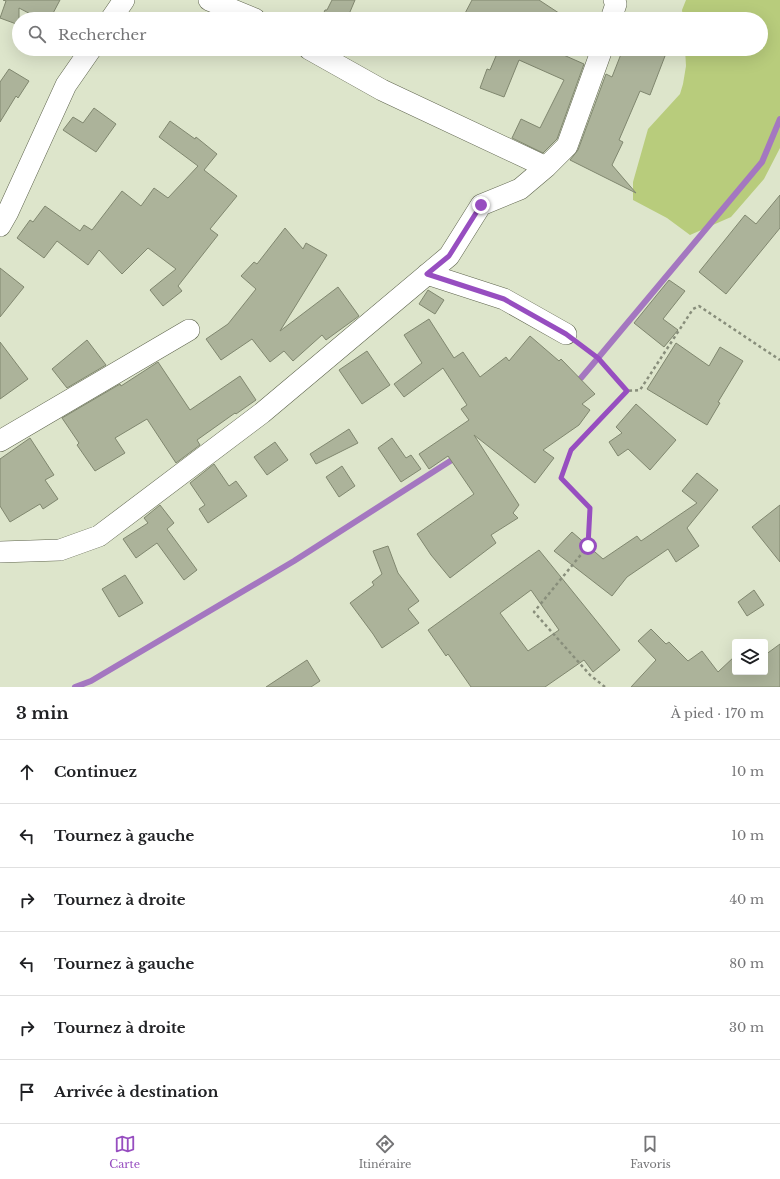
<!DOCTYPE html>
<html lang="fr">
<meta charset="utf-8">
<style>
body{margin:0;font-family:"Libre Baskerville",serif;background:#f2f2f2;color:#202124}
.controls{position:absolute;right:12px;bottom:12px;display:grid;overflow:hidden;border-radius:4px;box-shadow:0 4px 16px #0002}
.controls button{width:36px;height:36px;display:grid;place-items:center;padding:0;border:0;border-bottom:1px solid #e0e0e0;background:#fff;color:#202124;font:20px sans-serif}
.stop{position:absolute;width:12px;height:12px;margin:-9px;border:3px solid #974ec0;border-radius:50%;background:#fff}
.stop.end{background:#974ec0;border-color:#fff;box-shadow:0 1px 4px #0008}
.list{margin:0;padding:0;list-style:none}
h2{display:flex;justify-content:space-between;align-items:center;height:52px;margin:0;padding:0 16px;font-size:17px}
h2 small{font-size:13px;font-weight:400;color:#757577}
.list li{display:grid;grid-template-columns:26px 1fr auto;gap:12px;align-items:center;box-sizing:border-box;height:64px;padding:0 16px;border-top:1px solid #e0e0e0}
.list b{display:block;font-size:15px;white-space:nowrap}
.list em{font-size:13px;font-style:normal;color:#757577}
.icon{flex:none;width:22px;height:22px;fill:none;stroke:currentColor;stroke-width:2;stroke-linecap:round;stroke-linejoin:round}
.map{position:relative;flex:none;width:780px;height:687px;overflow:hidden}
.search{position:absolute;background:#fff;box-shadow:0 4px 16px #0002;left:12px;right:12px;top:12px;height:44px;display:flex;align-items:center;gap:10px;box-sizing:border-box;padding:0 14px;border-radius:22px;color:#757577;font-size:15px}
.sheet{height:436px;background:#fff}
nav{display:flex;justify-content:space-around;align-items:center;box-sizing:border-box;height:56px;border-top:1px solid #e0e0e0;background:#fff;font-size:11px;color:#757577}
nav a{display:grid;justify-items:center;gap:2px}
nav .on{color:#974ec0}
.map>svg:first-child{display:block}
.green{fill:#b8cc7c}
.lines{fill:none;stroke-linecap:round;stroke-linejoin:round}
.stream{stroke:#a477c0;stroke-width:6}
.building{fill:#acb39a;stroke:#80876f;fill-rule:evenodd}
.minor-casing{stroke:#5e644d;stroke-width:22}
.path{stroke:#888e7b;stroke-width:2.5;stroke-dasharray:3 3;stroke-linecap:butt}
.minor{stroke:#fff;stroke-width:21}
.route{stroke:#974ec0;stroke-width:5}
</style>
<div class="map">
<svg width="780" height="687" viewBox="0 0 780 687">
<rect width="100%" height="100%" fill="#dde5cb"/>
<path class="green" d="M686 0H780V148L764 179 731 217 690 235 667 218 633 200V182L648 129 680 94 683 84 686 66 685 49H761V19H683L682 10Z"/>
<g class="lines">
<path class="stream" d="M574 382 581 378 598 358 762 162 780 119
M75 687 91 681 294 561 458 456"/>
</g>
<path class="building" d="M3 0H60L50 19H40L19 8V25L0 18 6 1Z
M332 0H355L347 19H321L325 10H327Z
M472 0H539L568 19H462Z
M499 49H550L584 64 557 139 543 153 512 138 521 119 540 128 564 80 519 60 504 97 480 88 487 69 490 70Z
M623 49H645L665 56 650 95 640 91 619 140 623 142 612 165 636 193 570 160 578 150 606 74 612 77Z
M9 69 29 81 18 98 16 96 0 122V82Z
M94 108 116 124 96 152 63 130 73 117 83 123Z
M170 121 195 139 196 137 217 154 204 170 237 196 210 229 218 235 178 286 182 291 163 306 150 290 176 269 148 248 122 274 99 250 88 265 57 241 44 258 17 238 30 220 33 222 45 206 80 231 84 225 92 230 122 191 141 206 154 188 168 198 198 166 159 137Z
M780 195V228L726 294 699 272 745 215 756 224Z
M285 228 303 249 306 243 327 255 280 331 338 287 359 316 326 340 322 335 293 361 284 351 270 362 252 339 221 360 206 339 228 324 256 289 241 276 254 262 257 264Z
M0 268 24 287 0 317Z
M669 280 685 291 663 319 678 330 664 347 634 323Z
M428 290 444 300 435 314 419 304Z
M429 319 454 358 463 352 480 377 506 357 509 361 530 336 559 361 561 359 595 394 582 404 590 410 579 425 543 450 554 458 535 483 474 435 519 505 513 513 518 518 491 535 496 543 450 578 431 555 417 534 474 494 448 456 429 469 419 454 469 420 461 409 467 405 443 368 404 397 394 384 422 363 404 335Z
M87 340 106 365 67 388 52 369Z
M0 342 28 379 0 399Z
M676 343 709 366 720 347 743 361 718 402 720 403 707 425 647 389Z
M367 351 390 385 362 404 339 370Z
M158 362 190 410 240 376 256 400 236 414 235 413 197 440 200 445 176 463 147 419 115 438 125 453 95 471 77 445 79 443 62 418 120 384 121 386Z
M636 404 676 440 650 470 628 449 618 456 609 442 622 433 616 427Z
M349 429 358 443 316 464 310 454Z
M30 438 54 475 45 480 58 499 43 509 40 504 10 522 0 506V459Z
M392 438 406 458 411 455 421 469 401 482 378 448Z
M275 442 288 460 267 475 254 457Z
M214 464 229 486 236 481 247 496 208 523 199 509 205 505 190 483Z
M342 466 355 486 339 497 326 477Z
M697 473 718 490 687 528 699 546 676 562 668 549 627 577 612 596 554 551 572 532 603 559 637 536 641 541 697 503 682 491Z
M160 505 174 523 167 529 197 570 184 580 157 543 136 558 123 539 148 523 144 518Z
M780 505V562L752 527Z
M388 546 398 573 419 601 408 609 419 623 382 648 373 634 350 603 374 585 372 582 382 574 373 551Z
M539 550 620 650 593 672 584 660 545 687H471L448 654 446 656 428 630ZM531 590 559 630 528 651 500 613Z
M125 575 143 603 119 617 102 589Z
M754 590 764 605 747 616 738 602Z
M651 629 666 644 669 642 688 661 702 651 718 672 735 656V672H765V655L780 644V687H631L656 660 638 641Z
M307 660 320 681 311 687H266Z"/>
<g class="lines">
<g class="minor-casing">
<path id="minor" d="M209 0 255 19
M111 19 124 0
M611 19 616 4 614 0
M309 49 382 90 546 167
M0 226 8 212 66 85 91 49
M427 274 504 299 566 334
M0 441 189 330
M0 552 60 550 99 536 262 413 449 256 481 205 520 189 546 167 567 146 602 49"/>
</g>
<path class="path" d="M582 346 598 358 627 391 640 390 693 309 699 306 780 360
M605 687 590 675 534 612 588 546 590 508 561 478 571 450 627 391"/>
<use href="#minor" class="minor"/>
</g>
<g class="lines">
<path class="route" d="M481 205 449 256 427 274 504 299 566 334 598 358 627 391 571 450 561 478 590 508 588 546"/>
</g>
</svg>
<div class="controls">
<button><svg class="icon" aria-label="layers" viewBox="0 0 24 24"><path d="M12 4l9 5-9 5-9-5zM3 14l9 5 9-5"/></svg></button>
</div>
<div class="stop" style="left:588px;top:546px"></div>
<div class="stop end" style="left:481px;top:205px"></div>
<div class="search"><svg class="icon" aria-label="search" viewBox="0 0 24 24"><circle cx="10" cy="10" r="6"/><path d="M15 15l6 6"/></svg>Rechercher</div>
</div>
<section class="sheet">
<h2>3 min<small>À pied · 170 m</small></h2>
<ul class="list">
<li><svg class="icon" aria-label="ahead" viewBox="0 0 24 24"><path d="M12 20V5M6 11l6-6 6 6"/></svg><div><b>Continuez</b></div><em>10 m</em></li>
<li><svg class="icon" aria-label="left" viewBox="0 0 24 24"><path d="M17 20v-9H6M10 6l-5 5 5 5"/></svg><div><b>Tournez à gauche</b></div><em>10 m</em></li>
<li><svg class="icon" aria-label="right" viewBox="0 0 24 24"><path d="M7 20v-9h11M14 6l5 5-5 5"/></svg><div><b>Tournez à droite</b></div><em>40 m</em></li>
<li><svg class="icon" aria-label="left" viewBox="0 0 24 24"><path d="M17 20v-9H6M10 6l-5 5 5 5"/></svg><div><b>Tournez à gauche</b></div><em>80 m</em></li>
<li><svg class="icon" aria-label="right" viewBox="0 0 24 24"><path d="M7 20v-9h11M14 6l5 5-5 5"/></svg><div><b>Tournez à droite</b></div><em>30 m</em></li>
<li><svg class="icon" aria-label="arrive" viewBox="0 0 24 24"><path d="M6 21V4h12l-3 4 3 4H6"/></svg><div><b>Arrivée à destination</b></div></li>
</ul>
</section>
<nav>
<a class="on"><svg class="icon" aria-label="map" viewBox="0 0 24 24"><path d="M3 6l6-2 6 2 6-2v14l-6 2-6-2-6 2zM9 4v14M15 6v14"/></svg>Carte</a>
<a><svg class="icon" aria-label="directions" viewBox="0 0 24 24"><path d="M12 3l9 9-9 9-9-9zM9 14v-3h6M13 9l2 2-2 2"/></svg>Itinéraire</a>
<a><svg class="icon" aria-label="saved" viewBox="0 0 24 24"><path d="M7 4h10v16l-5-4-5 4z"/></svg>Favoris</a>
</nav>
